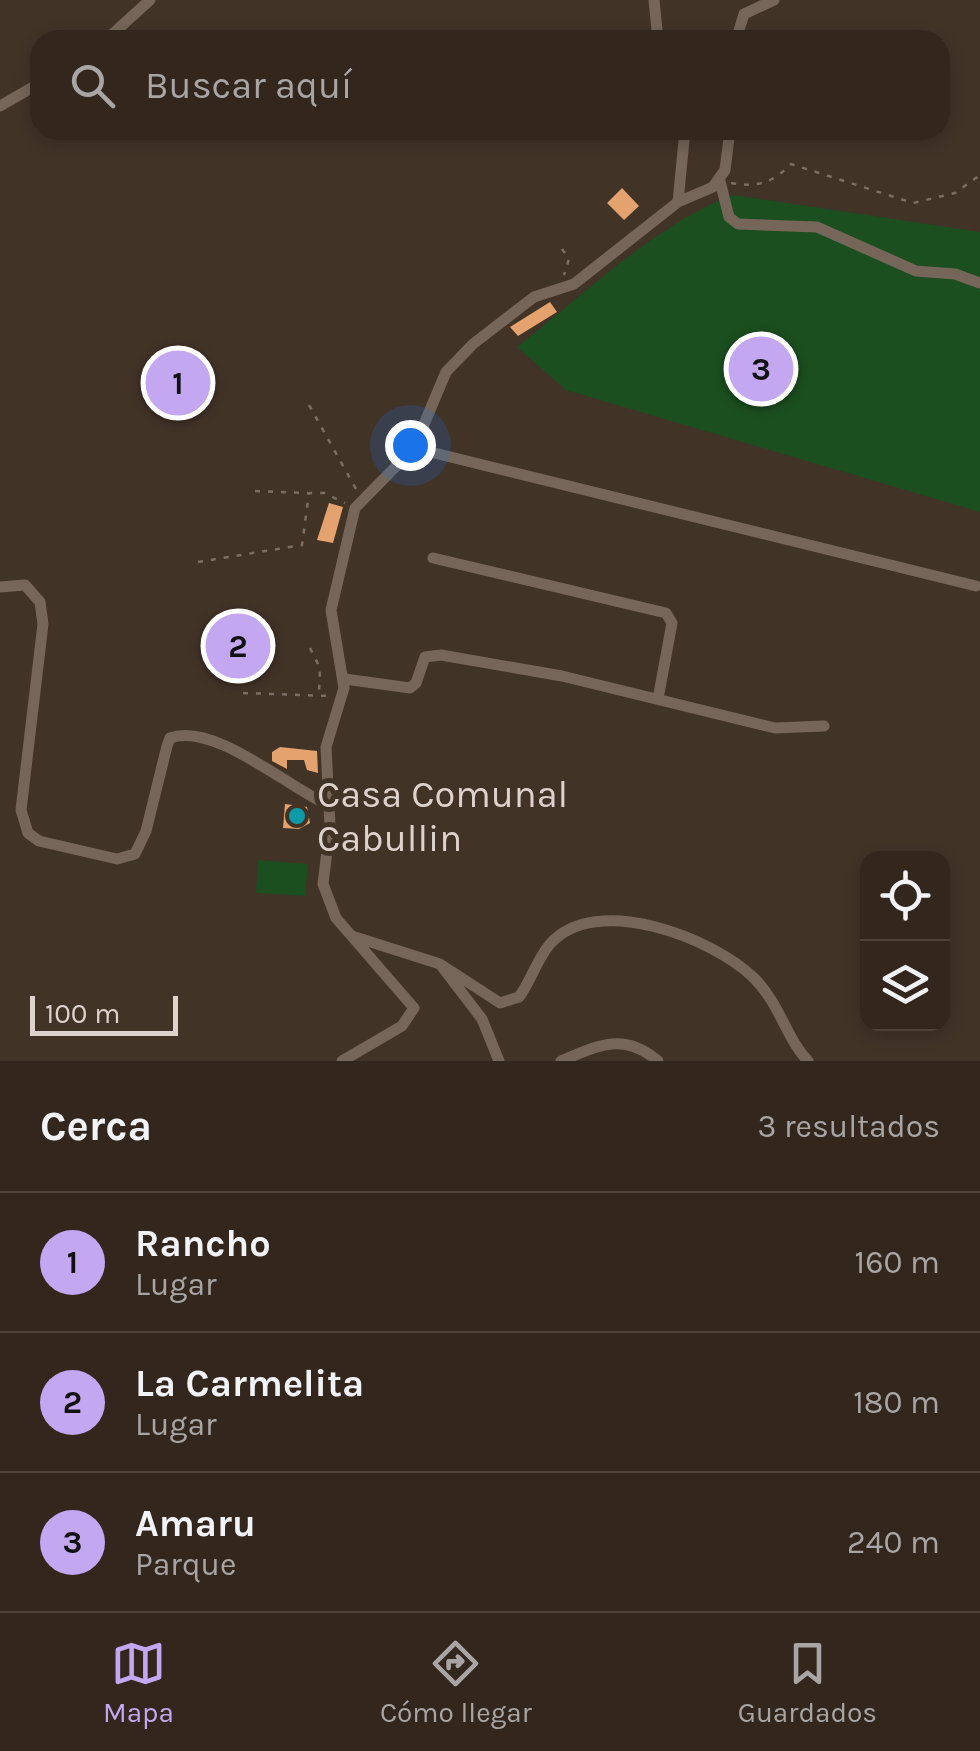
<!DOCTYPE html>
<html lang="es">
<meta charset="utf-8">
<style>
body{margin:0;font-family:Karla,sans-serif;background:#3a2e26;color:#f1f3f6}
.controls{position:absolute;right:30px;bottom:30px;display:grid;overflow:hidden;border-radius:20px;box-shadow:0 5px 15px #0003}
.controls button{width:90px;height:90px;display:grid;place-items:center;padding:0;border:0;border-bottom:2px solid #4d433b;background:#32261d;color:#f1f3f6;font:50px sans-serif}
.scale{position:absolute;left:30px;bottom:25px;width:148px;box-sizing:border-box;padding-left:10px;border:5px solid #ddd3cc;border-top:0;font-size:28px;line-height:35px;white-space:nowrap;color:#ddd3cc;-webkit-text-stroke:8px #423327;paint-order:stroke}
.you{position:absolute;left:410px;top:445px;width:35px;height:35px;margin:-25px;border:8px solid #fff;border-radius:50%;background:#1a73e8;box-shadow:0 0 0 15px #1a73e833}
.badge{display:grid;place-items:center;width:65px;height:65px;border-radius:50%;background:#c4a7f1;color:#111;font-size:32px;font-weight:700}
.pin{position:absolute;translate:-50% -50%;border:5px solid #fff;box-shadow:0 2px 10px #0006}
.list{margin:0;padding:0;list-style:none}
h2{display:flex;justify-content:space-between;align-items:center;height:130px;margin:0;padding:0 40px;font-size:42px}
h2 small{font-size:32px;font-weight:400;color:#a8a5a4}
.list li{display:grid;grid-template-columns:65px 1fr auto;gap:30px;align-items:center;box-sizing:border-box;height:140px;padding:0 40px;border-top:2px solid #4d433b}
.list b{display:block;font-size:38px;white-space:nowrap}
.list p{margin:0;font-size:32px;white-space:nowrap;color:#a8a5a4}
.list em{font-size:32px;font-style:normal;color:#a8a5a4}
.icon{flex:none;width:55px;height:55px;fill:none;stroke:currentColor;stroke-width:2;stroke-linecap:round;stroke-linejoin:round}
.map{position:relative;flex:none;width:980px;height:1061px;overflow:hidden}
.search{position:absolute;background:#32261d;box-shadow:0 5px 15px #0003;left:30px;right:30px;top:30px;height:110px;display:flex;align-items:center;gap:25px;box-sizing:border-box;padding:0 35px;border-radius:30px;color:#a8a5a4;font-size:38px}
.sheet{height:550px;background:#32261d}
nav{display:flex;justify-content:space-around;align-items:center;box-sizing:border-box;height:140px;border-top:2px solid #4d433b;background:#32261d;font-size:28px;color:#a8a5a4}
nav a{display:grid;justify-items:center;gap:5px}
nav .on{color:#c4a7f1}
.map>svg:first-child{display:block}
.green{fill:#1b4f1f}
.building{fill:#e3a26e}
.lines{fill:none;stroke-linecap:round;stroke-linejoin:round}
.path{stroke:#7b6e64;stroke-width:2.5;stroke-dasharray:5 8;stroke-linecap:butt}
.minor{stroke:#766659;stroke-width:11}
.culture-dot{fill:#0f9aa8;stroke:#423327;stroke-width:4}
.labels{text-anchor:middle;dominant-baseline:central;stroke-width:10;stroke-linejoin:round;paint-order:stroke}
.poi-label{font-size:38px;fill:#ddd3cc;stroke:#423327;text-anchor:start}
</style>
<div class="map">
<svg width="980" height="1061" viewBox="0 0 980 1061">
<rect width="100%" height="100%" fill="#423327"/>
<path class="green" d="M733 195 980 232V512L566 390 517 347C581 297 657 223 733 195Z
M258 860 308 864 305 896 256 893Z"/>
<path class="building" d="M622 188 639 206 624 220 607 203Z
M550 302 557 312 518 336 510 327Z
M329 503 343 507 333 543 317 540Z
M243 621 252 653 231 659 225 627Z
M280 747 317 751 318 773 307 770 304 760H287V769L272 761V752Z
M285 804 307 807 310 823 299 829 283 828Z"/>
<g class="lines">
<path class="path" d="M731 183C759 188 773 182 791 164L913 203 955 193 980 175
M562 249 569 259 564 275
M309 405 356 489
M255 491 308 493
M198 562 302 545 309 493H324L345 503
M310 648 320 668 319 694
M243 693 331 696"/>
<path class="minor" d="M654 0 658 40
M106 40 150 0
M736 40 744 14 774 0
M0 106 40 83
M720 181 729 217 738 224 817 227 916 271 955 274 980 283
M678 202 685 130
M414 448 976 586
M433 558 666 613 672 623 658 699
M0 587 25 585 40 602 43 624 21 810 28 833 39 841 117 859 135 854 146 831 167 746 170 738C213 722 285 785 326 804
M345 679 410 688 416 683 425 657 441 655 562 676 775 728 824 726
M355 937 440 964 482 1019 499 1061
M440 964 500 1003 519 997C531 981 537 959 550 944 596 892 713 938 754 978 780 1004 786 1038 808 1061
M342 1061 402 1026 414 1008 336 918 323 884 330 826 326 747 344 688 331 610 355 508 414 448 446 372 473 344 534 297 574 284 678 202 713 187 725 170 730 130
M561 1061C598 1046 623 1031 658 1061"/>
</g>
<circle class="culture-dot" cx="297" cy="816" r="10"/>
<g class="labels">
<g class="poi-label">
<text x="317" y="794">Casa Comunal<tspan x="317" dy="44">Cabullin</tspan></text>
</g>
</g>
</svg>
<div class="controls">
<button><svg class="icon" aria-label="locate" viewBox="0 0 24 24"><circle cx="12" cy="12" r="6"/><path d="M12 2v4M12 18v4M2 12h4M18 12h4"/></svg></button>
<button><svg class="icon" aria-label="layers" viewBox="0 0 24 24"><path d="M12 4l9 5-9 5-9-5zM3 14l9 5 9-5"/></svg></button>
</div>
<div class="scale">100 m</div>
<div class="you"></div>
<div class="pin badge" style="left:178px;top:383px">1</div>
<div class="pin badge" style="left:238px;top:646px">2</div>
<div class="pin badge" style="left:761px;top:369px">3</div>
<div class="search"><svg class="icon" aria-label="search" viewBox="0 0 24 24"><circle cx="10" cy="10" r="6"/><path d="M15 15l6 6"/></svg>Buscar aquí</div>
</div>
<section class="sheet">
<h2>Cerca<small>3 resultados</small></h2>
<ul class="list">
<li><span class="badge">1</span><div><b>Rancho</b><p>Lugar</p></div><em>160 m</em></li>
<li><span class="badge">2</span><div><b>La Carmelita</b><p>Lugar</p></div><em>180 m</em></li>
<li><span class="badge">3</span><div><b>Amaru</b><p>Parque</p></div><em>240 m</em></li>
</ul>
</section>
<nav>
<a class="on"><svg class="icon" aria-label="map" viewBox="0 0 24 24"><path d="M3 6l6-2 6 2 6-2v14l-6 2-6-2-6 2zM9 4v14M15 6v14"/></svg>Mapa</a>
<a><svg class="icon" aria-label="directions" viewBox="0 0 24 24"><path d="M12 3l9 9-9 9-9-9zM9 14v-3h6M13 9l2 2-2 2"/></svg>Cómo llegar</a>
<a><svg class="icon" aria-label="saved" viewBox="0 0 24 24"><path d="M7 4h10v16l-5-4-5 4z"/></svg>Guardados</a>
</nav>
